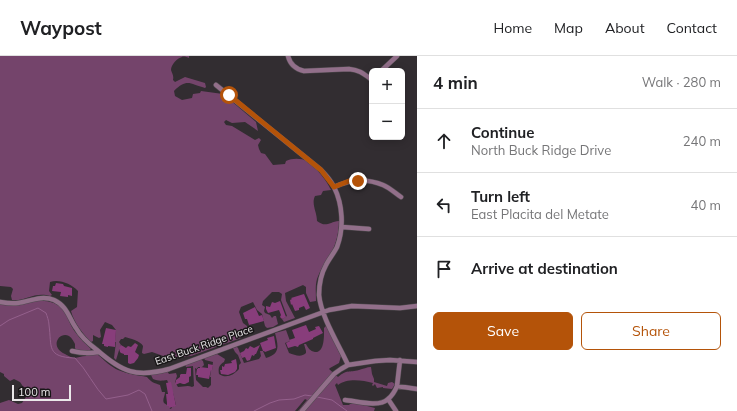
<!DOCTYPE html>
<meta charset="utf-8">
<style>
body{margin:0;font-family:Mulish,sans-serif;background:#f6f6f6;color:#202124}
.controls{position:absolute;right:12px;top:12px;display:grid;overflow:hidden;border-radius:6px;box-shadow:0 2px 10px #0003}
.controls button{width:36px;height:36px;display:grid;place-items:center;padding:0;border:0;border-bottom:1px solid #e0e0e0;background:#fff;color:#202124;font:20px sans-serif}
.scale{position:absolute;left:12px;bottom:10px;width:59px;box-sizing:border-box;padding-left:4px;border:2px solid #ebe8ea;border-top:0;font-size:11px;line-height:14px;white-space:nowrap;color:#ebe8ea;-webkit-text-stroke:3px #191718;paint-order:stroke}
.stop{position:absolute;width:12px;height:12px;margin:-9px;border:3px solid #b45309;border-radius:50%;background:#fff}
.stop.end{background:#b45309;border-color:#fff;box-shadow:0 1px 4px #0008}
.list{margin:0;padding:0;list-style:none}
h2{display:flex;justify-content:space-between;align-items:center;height:52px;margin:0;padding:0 16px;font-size:17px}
h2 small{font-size:13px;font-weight:400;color:#757577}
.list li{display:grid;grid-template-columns:26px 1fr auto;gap:12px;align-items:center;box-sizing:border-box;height:64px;padding:0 16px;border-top:1px solid #e0e0e0}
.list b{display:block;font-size:15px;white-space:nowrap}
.list p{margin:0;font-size:13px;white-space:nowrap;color:#757577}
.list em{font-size:13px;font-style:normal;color:#757577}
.actions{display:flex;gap:8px;padding:12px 16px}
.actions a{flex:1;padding:9px 0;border:1px solid #b45309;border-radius:6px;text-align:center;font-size:14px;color:#b45309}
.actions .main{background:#b45309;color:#fff}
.icon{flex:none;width:22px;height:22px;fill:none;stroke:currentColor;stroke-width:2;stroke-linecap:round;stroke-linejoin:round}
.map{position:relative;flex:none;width:417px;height:355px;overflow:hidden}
header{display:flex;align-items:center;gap:24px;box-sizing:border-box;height:56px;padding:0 20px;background:#fff;border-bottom:1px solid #e0e0e0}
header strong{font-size:19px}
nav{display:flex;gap:22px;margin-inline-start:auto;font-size:14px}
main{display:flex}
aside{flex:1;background:#fff}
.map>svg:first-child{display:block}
.green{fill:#74446b}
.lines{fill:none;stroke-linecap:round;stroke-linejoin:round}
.stream{stroke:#94608c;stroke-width:1}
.building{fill:#883d7b}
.minor-casing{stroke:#504b4f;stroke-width:5.5}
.minor{stroke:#926f8a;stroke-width:4.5}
.route{stroke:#b45309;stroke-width:5}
.labels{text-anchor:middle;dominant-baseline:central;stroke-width:3;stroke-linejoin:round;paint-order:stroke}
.street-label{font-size:10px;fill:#ebe8ea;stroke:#191718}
</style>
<header>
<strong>Waypost</strong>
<nav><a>Home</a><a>Map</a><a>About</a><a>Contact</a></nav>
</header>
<main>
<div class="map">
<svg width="417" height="355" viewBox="0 0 417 355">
<rect width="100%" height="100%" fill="#322d31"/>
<path class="green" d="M0 0H189V2C187 1 183 0 182 1 177 2 171 9 171 14 172 18 174 19 173 24L175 26 185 21 205 27 206 31 205 32C190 28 187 22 174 35L175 40 182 44 192 42 193 38 200 37 201 35 223 38 256 66 258 75 245 66 232 67 226 64 224 66 226 69 232 70 255 84 259 82 261 84 258 89 259 93 261 97 265 98 273 109 285 108 286 105C292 102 301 102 307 105 316 111 327 125 331 134L323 135 321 139 315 140C311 148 317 156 317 165 326 172 329 166 339 165 339 177 336 188 331 198 326 206 320 214 317 223 315 230 316 237 316 245L310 246 306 237V231L303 229 285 237 286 245 295 262 284 266 282 263 287 260 281 244 282 238 279 236H272L263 245 262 249 265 251 264 255 265 257 270 259 272 262 274 260H276L278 268 273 271 267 272 265 270 262 258 257 254 253 246 241 251 239 256 243 267 247 270V275L241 282 191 300 180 301H166L152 296 144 298 142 297C142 294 143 292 143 290 141 285 129 282 125 281L123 283H121L119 286 121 289 120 291 116 304 114 302 116 286H115L116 274 112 269 105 266 100 274 101 281 99 282 93 279V285L91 286C83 278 74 267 71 255L77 251 78 235C71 228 60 223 50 226L49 235 52 239 50 240C35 235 24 246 12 244L11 240 13 233 11 231 0 230Z
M35 245C47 244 59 246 66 257 69 264 71 271 76 277 80 283 86 288 91 293L89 295 76 294 75 292V288C74 286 72 282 69 280 59 275 49 291 65 298 67 299 70 301 73 302 77 302 82 300 86 300V298H97C104 304 111 311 118 314 127 318 138 319 147 321 151 326 154 327 160 329L162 336H165C165 340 162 344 164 347L167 349V350H169L170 353 172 352V351L176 349 173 337 167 324C161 325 158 325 153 323L151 319 167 315 169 318 176 317 177 320 175 326 178 331C183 331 188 329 192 331L194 330 193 310 186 311 185 308 200 303 203 305 204 309 202 311H198L197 313 195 312 196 324 203 331H206L208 332 211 329V321H210L211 314H212L213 306 205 304 204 302 217 298 225 303 224 306C219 309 218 312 219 318 226 323 234 319 239 313V309L241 307 238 299 235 296 233 292 237 291 238 292 244 307 259 303 261 300 260 295H263L266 302C281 298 278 289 275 277L286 274 290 285 285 287 289 297C295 299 301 302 306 297V295L304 288H306C308 292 310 295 315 296 325 297 324 279 324 272L326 270H327L341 300 339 307 330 312 329 313 338 321C347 313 349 317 359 314 363 313 367 311 371 311L372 318 374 323V326L387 330 388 327 392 326 395 328 392 333 383 332V331L377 332 375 328 373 330 372 329 373 327C362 324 347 322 338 329L337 327 335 329 343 349H349L350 348 355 347 375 352 374 355H298L307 344 305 343 295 355H0V347L9 344 18 348 22 347 28 338 20 326 14 323 10 325 4 320V318L0 316V248L19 249Z"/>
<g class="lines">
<path class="stream" d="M0 270 9 264 38 252 46 257C47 260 49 265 49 269 52 291 46 301 75 302 87 314 94 331 106 343L128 339 139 334 145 338 152 355
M317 341 332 344 347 355
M254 355 270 347 279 344 294 343 305 339 312 340"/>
</g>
<path class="building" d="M56 227 63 228 64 230 72 232V240L68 239V241L60 240 61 236 52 235 53 230H55Z
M304 238 310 252 306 254 304 250 299 252V254L295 255 292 248 291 249 290 244 292 243 291 242Z
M280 245 286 261 282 263 280 261 281 259 279 254 268 257 266 253V250L270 251 272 246 275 247Z
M255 251 259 260 262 259 264 265 249 269 247 263H245L243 257Z
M306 269 309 276 316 273 315 271 319 270 323 277 313 282V283L299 289 298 291 295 290 288 292 286 287 290 285 289 284 295 282 292 274Z
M106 272 116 274 115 291 108 290V291L104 290V288H102Z
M274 280 276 292 265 296 264 295H263L260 287 268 284 267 282Z
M135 287 138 289 135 296 139 299 138 302 134 307 130 308 128 307V299H124V298L121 297 120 296 119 292 121 289 126 292 128 290 131 291Z
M260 289 256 298H255L254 300 252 299 250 304 247 305 245 301 242 302 240 297 244 295 246 292 248 293 250 290 254 292Z
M236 303 237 309V313L235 316 228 319 221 318 220 314H222V310L224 311 225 308 232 307 231 305Z
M208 308 213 309 212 314H211L209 323 198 321V319H196L197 313H198V312H200V311L208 312Z
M187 312H191V320L189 321V326L185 328H183L180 327 175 329 176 324 180 321V319L181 318H186Z
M171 326 176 350 169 352V350H167V347L166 338H168L166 327Z"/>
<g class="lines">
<g class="minor-casing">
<path id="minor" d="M288 0C290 8 295 13 304 15L349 13C360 14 364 18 372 24
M381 15 397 0
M216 29 321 114C326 119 331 125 334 131 343 149 344 172 337 191 334 197 329 203 326 209 321 218 319 229 319 239 321 261 339 289 348 309
M334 131C349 124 367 122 383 129 390 132 395 137 401 141
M342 171 369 173
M0 246C6 247 12 248 18 247 30 245 42 239 54 244 67 250 69 262 76 272 81 281 89 288 97 294 122 316 136 322 169 313L329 254 352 250 400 252 417 250
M72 295C80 297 89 298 98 296
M397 330 400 304
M388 343 396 355
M345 344C356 345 379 352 388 343 392 340 395 335 397 330L417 333
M302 355 334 318 341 313 348 309 375 305 390 304 417 306"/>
</g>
<use href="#minor" class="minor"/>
</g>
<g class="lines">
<path class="route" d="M229 39 321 114 334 131 349 125H358"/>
</g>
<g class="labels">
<g class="street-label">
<text transform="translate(204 289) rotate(-19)">East Buck Ridge Place</text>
</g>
</g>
</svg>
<div class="controls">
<button>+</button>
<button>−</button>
</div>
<div class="scale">100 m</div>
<div class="stop" style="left:229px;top:39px"></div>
<div class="stop end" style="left:358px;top:125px"></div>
</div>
<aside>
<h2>4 min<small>Walk · 280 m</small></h2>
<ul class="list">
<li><svg class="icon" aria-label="ahead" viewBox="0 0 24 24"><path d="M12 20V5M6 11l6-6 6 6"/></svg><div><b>Continue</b><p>North Buck Ridge Drive</p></div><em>240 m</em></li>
<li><svg class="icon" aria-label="left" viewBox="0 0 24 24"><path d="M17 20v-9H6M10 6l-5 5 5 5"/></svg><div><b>Turn left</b><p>East Placita del Metate</p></div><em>40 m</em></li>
<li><svg class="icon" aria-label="arrive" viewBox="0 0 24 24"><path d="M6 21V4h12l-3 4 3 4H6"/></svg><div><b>Arrive at destination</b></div></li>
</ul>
<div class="actions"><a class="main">Save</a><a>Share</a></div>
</aside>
</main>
